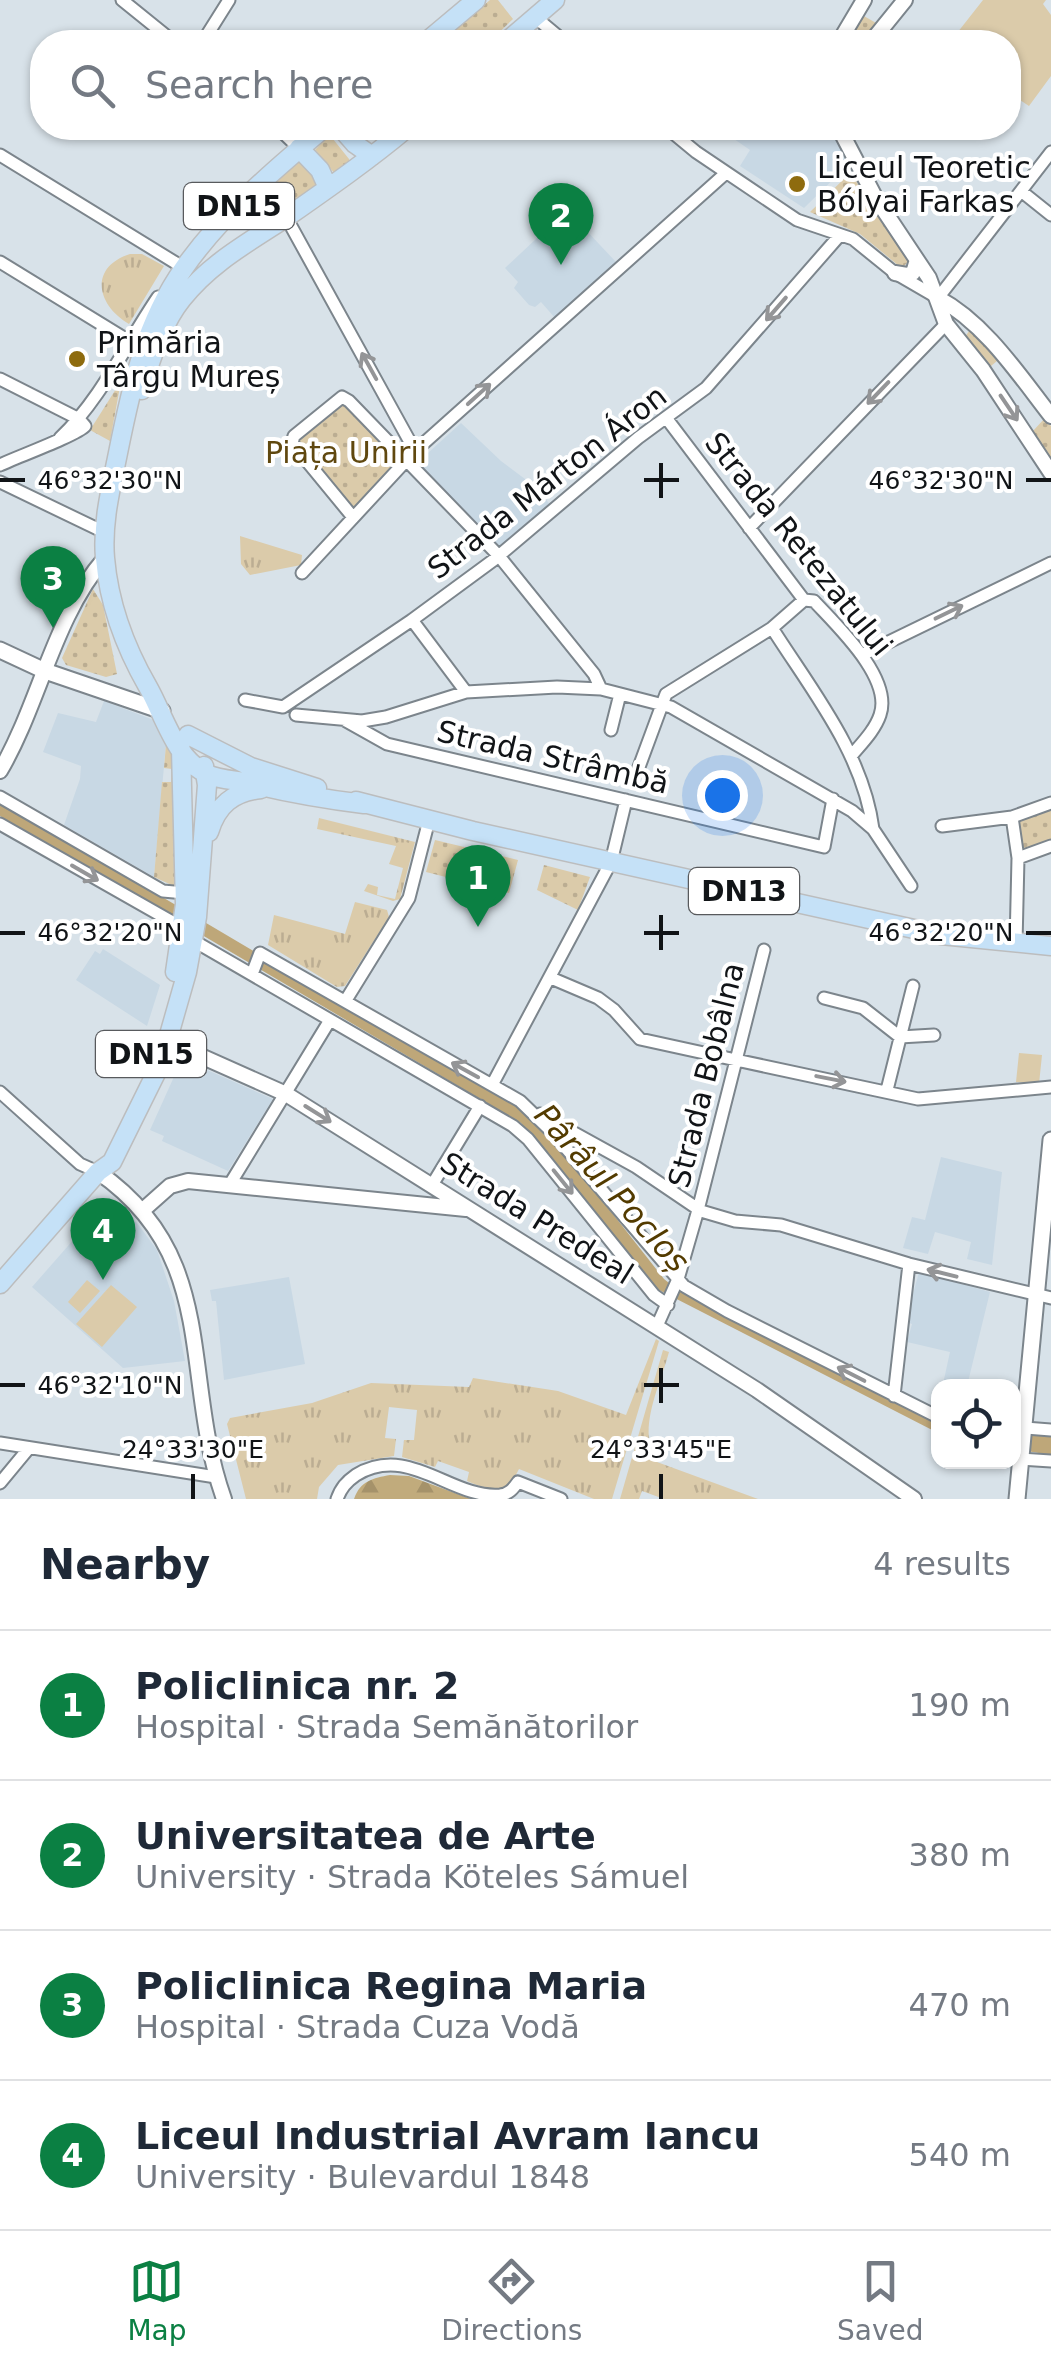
<!DOCTYPE html>
<meta charset="utf-8">
<style>
body{margin:0;font-family:"DejaVu Sans",sans-serif;background:#f6f6f7;color:#1f2937}
.controls{position:absolute;right:30px;bottom:30px;display:grid;overflow:hidden;border-radius:20px;box-shadow:0 2px 8px #0004}
.controls button{width:90px;height:90px;display:grid;place-items:center;padding:0;border:0;border-bottom:2px solid #e0e1e3;background:#fff;color:#1f2937;font:50px sans-serif}
.you{position:absolute;left:722px;top:795px;width:35px;height:35px;margin:-25px;border:8px solid #fff;border-radius:50%;background:#1a73e8;box-shadow:0 0 0 15px #1a73e833}
.badge{display:grid;place-items:center;width:65px;height:65px;border-radius:50%;background:#0b8043;color:#fff;font-size:32px;font-weight:700}
.pin{position:absolute;translate:-50% -82px;filter:drop-shadow(0 2px 5px #0008)}
.pin::after{content:'';position:absolute;top:52px;width:35px;height:30px;background:inherit;clip-path:polygon(0 0,100% 0,50% 100%)}
.list{margin:0;padding:0;list-style:none}
h2{display:flex;justify-content:space-between;align-items:center;height:130px;margin:0;padding:0 40px;font-size:42px}
h2 small{font-size:32px;font-weight:400;color:#747a83}
.list li{display:grid;grid-template-columns:65px 1fr auto;gap:30px;align-items:center;box-sizing:border-box;height:150px;padding:0 40px;border-top:2px solid #e0e1e3}
.list b{display:block;font-size:38px;white-space:nowrap}
.list p{margin:0;font-size:32px;white-space:nowrap;color:#747a83}
.list em{font-size:32px;font-style:normal;color:#747a83}
.icon{flex:none;width:55px;height:55px;fill:none;stroke:currentColor;stroke-width:2;stroke-linecap:round;stroke-linejoin:round}
.map{position:relative;flex:none;width:1051px;height:1499px;overflow:hidden}
.search{position:absolute;background:#fff;box-shadow:0 2px 8px #0004;left:30px;right:30px;top:30px;height:110px;display:flex;align-items:center;gap:25px;box-sizing:border-box;padding:0 35px;border-radius:40px;color:#747a83;font-size:38px}
.sheet{height:730px;background:#fff}
nav{display:flex;justify-content:space-around;align-items:center;box-sizing:border-box;height:140px;border-top:2px solid #e0e1e3;background:#fff;font-size:28px;color:#747a83}
nav a{display:grid;justify-items:center;gap:5px}
nav .on{color:#0b8043}
.map>svg:first-child{display:block}
.built{fill:#c8d8e4}
.grass{fill:url(#grass-tufts)}
.forest{fill:url(#forest-firs)}
.park{fill:url(#park-dots)}
.pitch{fill:#dbcbaa}
.water{fill:#bea779}
.lines{fill:none;stroke-linecap:round;stroke-linejoin:round}
.minor-casing{stroke:#7c858c;stroke-width:15}
.tertiary-casing{stroke:#7c858c;stroke-width:18}
.secondary-casing{stroke:#7c858c;stroke-width:19}
.primary-casing{stroke:#bcbdbe;stroke-width:21}
.minor{stroke:#fff;stroke-width:11}
.tertiary{stroke:#fff;stroke-width:14}
.secondary{stroke:#fff;stroke-width:15}
.primary{stroke:#c5e1f7;stroke-width:18}
.oneway{stroke:#949597}
.ticks{fill:none;stroke:#111417;stroke-width:4}
.poi-dot{fill:#8e6b0e;stroke:#fff;stroke-width:4}
.labels{text-anchor:middle;dominant-baseline:central;stroke-width:8;stroke-linejoin:round;paint-order:stroke}
.shield{fill:#fff;stroke:#585a5d;stroke-width:2.5}
.shield-label{font-size:28px;font-weight:bold;fill:#111417}
.poi-label{font-size:30px;fill:#111417;stroke:#fff;text-anchor:start}
.park-label{font-size:30px;fill:#60480f;stroke:#fff}
.street-label{font-size:30px;fill:#111417;stroke:#fff}
.water-label{font-size:32px;font-style:italic;fill:#533b00;stroke:#fff}
.ticks-label{font-size:25px;text-anchor:middle;fill:#111417;stroke:#fff;stroke-width:8;stroke-linejoin:round;paint-order:stroke}
</style>
<div class="map">
<svg width="1051" height="1499" viewBox="0 0 1051 1499">
<defs>
<pattern id="grass-tufts" width="24" height="20" patternUnits="userSpaceOnUse" patternTransform="scale(2.5)"><rect width="24" height="20" fill="#dbcbaa"/><path d="M3 7l-1-3M5 7V3M7 7l1-3M15 17l-1-3M17 17v-4M19 17l1-3" fill="none" stroke="#bbad92"/></pattern>
<pattern id="forest-firs" width="22" height="20" patternUnits="userSpaceOnUse" patternTransform="scale(2.5)"><rect width="22" height="20" fill="#c1ab7c"/><path d="M5 1l3.5 6h-7zM16 11l3.5 6h-7z" fill="#a5926a"/></pattern>
<pattern id="park-dots" width="8" height="8" patternUnits="userSpaceOnUse" patternTransform="scale(2.5)"><rect width="8" height="8" fill="#dbcbaa"/><path d="M2 2h.1M6 6h.1" fill="none" stroke="#bbad92" stroke-width="1.8" stroke-linecap="round"/></pattern>
</defs>
<rect width="100%" height="100%" fill="#d8e2e9"/>
<path class="built" d="M718 128H828L850 163 804 208 740 166 750 150Z
M567 210 616 262 555 318 541 302 535 307 529 305 514 288 518 282 505 268Z
M461 423 501 461 537 488 551 506 499 549 418 462Z
M104 701 159 722 167 733 154 877 64 825 80 779 81 766 43 752 58 713 96 722Z
M103 949 160 985 147 1026 76 980 95 951 100 954Z
M182 1059 273 1099 228 1171 162 1141 164 1136 150 1130Z
M941 1157 1002 1172 992 1265 967 1259 971 1242 935 1232 928 1254 903 1248 912 1217 925 1220Z
M110 1198 137 1223 157 1250 174 1301 185 1361 123 1368 32 1287Z
M919 1272 990 1292 967 1386 943 1384 950 1352 907 1342 912 1324 907 1322 911 1304 908 1302 912 1298Z
M289 1277 305 1364 224 1380 216 1301H212L210 1290Z"/>
<path class="grass" d="M130 254H142L164 266 129 324C96 305 89 267 130 254Z
M240 536 302 555 301 565 250 575 241 564Z
M319 818 415 842 400 899 393 901 364 891 368 884 378 887 377 895 395 899 403 868 389 864 396 846 317 829Z
M355 902 387 910 389 917 345 986 337 987 268 945 274 915 345 934Z
M656 1339 659 1341 612 1499H594L519 1469 510 1486C495 1492 481 1487 467 1481L469 1472 438 1461 435 1467 402 1457 404 1440H414L417 1410 389 1407 385 1438 396 1439 394 1456 338 1465 319 1487 317 1499H246L227 1424 230 1418 312 1403 371 1383 469 1387 473 1378 558 1391 626 1415Z
M663 1350 669 1352C660 1386 636 1431 657 1462L758 1499H664L642 1491 639 1499H620Z"/>
<path class="forest" d="M390 1475 409 1476 471 1499H354C360 1481 373 1478 390 1475Z"/>
<path class="park" d="M490 0H498L513 19 489 42H439Z
M862 15 878 24 864 42H847Z
M326 138 333 139 349 159 350 162 335 174 315 150Z
M299 161 318 179 317 187 252 227 243 217 244 213Z
M851 172 869 204 907 257 908 262 904 266H899L860 234 810 212Z
M971 328 997 356V361L991 366H987L965 337Z
M121 381 110 441 90 430Z
M339 398 407 460 352 516 294 436Z
M1044 419 1051 426V462L1033 431Z
M93 589 103 605 117 674 106 677 66 665 62 658Z
M167 733 173 747 176 887 154 877 162 782H171L172 769 164 768Z
M1051 807V843L1020 854 1015 820Z
M435 840 518 860 509 893 426 872Z
M544 865 590 877 578 910 537 890Z"/>
<path class="pitch" d="M983 0H1046L1043 4 1051 15V76L1029 106 1020 100 1009 117 1008 42H950Z
M1019 1053 1042 1055 1039 1084 1016 1082Z
M87 1280 100 1291 80 1313 68 1302Z
M111 1285 137 1307 102 1347 76 1324Z"/>
<path class="water" d="M0 801 517 1107 550 1134 664 1279 679 1291 938 1421V1433L659 1290 521 1123 0 816Z
M1014 1433 1051 1436V1455L1014 1449Z"/>
<g class="lines">
<g class="minor-casing">
<path id="minor" d="M122 0 174 42
M535 17 565 42
M207 35 229 0
M278 128 299 148
M667 128 696 152 797 220 853 239 895 273 938 298 1051 152
M0 155 184 268
M1021 191 1051 215
M286 217 415 451
M0 262 132 343
M0 379 79 419
M667 419 804 600 814 601C837 626 893 678 880 715 875 730 862 743 852 755
M60 438C101 399 126 344 158 297
M0 465C17 457 77 435 85 426L79 419
M0 482 104 532
M352 516 292 443 294 436 342 397 349 401 499 556 594 674 601 689
M749 528 946 324
M302 573 415 451 726 173
M412 620 466 692
M772 628C812 691 863 753 873 829
M862 655 1051 563
M245 700 283 707 412 620 495 559 638 438 706 388 840 235
M296 715 362 721 386 717 466 692 557 687 601 689 671 707 852 811 873 829 911 886
M346 721 387 744 824 847 833 799
M611 730 620 694
M639 767 666 694 772 628 804 600
M0 797 163 891 185 893
M1051 803 1012 817 1018 858 1051 846
M0 824 183 928
M942 826 1012 817
M194 941 513 1126 528 1139 654 1295 668 1305
M1016 944 1018 858
M252 974 260 953 520 1101 552 1132 684 1286 727 1311 938 1417
M551 978 598 998 614 1010 640 1039 736 1060 918 1099 1051 1087
M824 998 863 1008 900 1037 934 1035
M346 1000 409 898 429 820
M492 1085 611 862 626 800
M887 1090 913 986
M0 1092 80 1164 98 1172
M540 1114 636 1167 701 1211 735 1221 781 1225 909 1264 1051 1298
M230 1184 330 1020
M432 1185 480 1106
M657 1326 678 1279 698 1210 764 950
M894 1396 909 1264
M1014 1427 1051 1430
M0 1443 216 1477
M1020 1459 1051 1461
M0 1483 29 1448
M337 1499C341 1488 346 1482 356 1475 409 1443 451 1499 500 1495 509 1494 513 1489 518 1482L561 1499"/>
</g>
<g class="tertiary-casing">
<path id="tertiary" d="M839 42 864 0
M871 42 905 0
M839 128 875 197 929 278 946 324 983 370 1051 473
M895 273 907 275 913 273 916 263
M938 298C985 323 1019 375 1051 416
M0 771C39 705 54 616 105 558
M167 1041 286 1094 757 1390 914 1499
M98 1172C221 1257 180 1376 224 1499
M143 1210 170 1186 188 1181 466 1209"/>
</g>
<g class="secondary-casing">
<path id="secondary" d="M0 650 45 671 162 711
M1017 1499 1051 1140"/>
</g>
<g class="primary-casing">
<path id="primary" d="M426 42 476 0
M506 42 555 0
M324 128C275 169 221 215 184 268 145 323 131 388 118 453 111 488 102 522 105 558 109 605 125 647 148 687 164 715 175 759 207 774 217 779 232 780 244 782 284 792 323 799 364 804
M341 128 355 144 372 156
M299 148 320 170 328 188
M142 390C150 360 162 324 182 299 211 262 251 241 290 215 330 187 370 159 407 128
M188 735 251 767 317 788
M356 801 473 831 941 935 1051 946
M209 832C217 805 233 792 261 789
M175 972 185 904 181 749
M0 1284 98 1172 112 1162 161 1063 187 972 197 917 207 785 204 766"/>
</g>
<use href="#minor" class="minor"/>
<use href="#tertiary" class="tertiary"/>
<use href="#secondary" class="secondary"/>
<use href="#primary" class="primary"/>
</g>
<defs><path id="oneway-shaft" d="M-6 0H5M1.5-3L5.5 0L1.5 3" fill="none" stroke-width="1.6" stroke-linecap="round" stroke-linejoin="round" transform="scale(2.5)"/></defs>
<g class="oneway">
<use href="#oneway-shaft" transform="translate(776 309) rotate(131)"/>
<use href="#oneway-shaft" transform="translate(369 366) rotate(-119)"/>
<use href="#oneway-shaft" transform="translate(878 393) rotate(134)"/>
<use href="#oneway-shaft" transform="translate(479 394) rotate(-42)"/>
<use href="#oneway-shaft" transform="translate(1009 408) rotate(56)"/>
<use href="#oneway-shaft" transform="translate(949 612) rotate(-26)"/>
<use href="#oneway-shaft" transform="translate(85 873) rotate(30)"/>
<use href="#oneway-shaft" transform="translate(465 1070) rotate(-151)"/>
<use href="#oneway-shaft" transform="translate(831 1079) rotate(11)"/>
<use href="#oneway-shaft" transform="translate(318 1114) rotate(32)"/>
<use href="#oneway-shaft" transform="translate(563 1182) rotate(51)"/>
<use href="#oneway-shaft" transform="translate(942 1273) rotate(-166)"/>
<use href="#oneway-shaft" transform="translate(851 1374) rotate(-153)"/>
</g>
<path class="ticks" d="M661 463V498M0 480H25M644 480H679M1026 480H1051M661 915V950M0 933H25M644 933H679M1026 933H1051M661 1368V1403M0 1385H25M644 1385H679M193 1474V1499M661 1474V1499"/>
<g class="poi-dot">
<circle cx="797" cy="184" r="10"/>
<circle cx="77" cy="359" r="10"/>
</g>
<g class="labels">
<g class="shield">
<rect x="184" y="183" width="110" height="46" rx="8"/>
<rect x="689" y="868" width="110" height="46" rx="8"/>
<rect x="96" y="1031" width="110" height="46" rx="8"/>
</g>
<g class="shield-label">
<text x="239" y="206">DN15</text>
<text x="744" y="891">DN13</text>
<text x="151" y="1054">DN15</text>
</g>
<g class="poi-label">
<text x="817" y="167">Liceul Teoretic<tspan x="817" dy="34">Bólyai Farkas</tspan></text>
<text x="97" y="342">Primăria<tspan x="97" dy="34">Târgu Mureș</tspan></text>
</g>
<g class="park-label">
<text x="346" y="452">Piața Unirii</text>
</g>
<g class="street-label">
<text transform="translate(547 482) rotate(-38)">Strada Márton Áron</text>
<text transform="translate(799 544) rotate(51)">Strada Retezatului</text>
<text transform="translate(553 757) rotate(13)">Strada Strâmbă</text>
<text transform="translate(706 1075) rotate(-76)">Strada Bobâlna</text>
<text transform="translate(537 1218) rotate(32)">Strada Predeal</text>
</g>
<g class="water-label">
<text transform="translate(612 1188) rotate(48)">Pârâul Pocloș</text>
</g>
</g>
<g class="ticks-label">
<text x="110" y="489">46°32'30"N</text>
<text x="941" y="489">46°32'30"N</text>
<text x="110" y="941">46°32'20"N</text>
<text x="941" y="941">46°32'20"N</text>
<text x="110" y="1394">46°32'10"N</text>
<text x="193" y="1458">24°33'30"E</text>
<text x="661" y="1458">24°33'45"E</text>
</g>
</svg>
<div class="controls">
<button><svg class="icon" aria-label="locate" viewBox="0 0 24 24"><circle cx="12" cy="12" r="6"/><path d="M12 2v4M12 18v4M2 12h4M18 12h4"/></svg></button>
</div>
<div class="you"></div>
<div class="pin badge" style="left:478px;top:927px">1</div>
<div class="pin badge" style="left:561px;top:265px">2</div>
<div class="pin badge" style="left:53px;top:628px">3</div>
<div class="pin badge" style="left:103px;top:1280px">4</div>
<div class="search"><svg class="icon" aria-label="search" viewBox="0 0 24 24"><circle cx="10" cy="10" r="6"/><path d="M15 15l6 6"/></svg>Search here</div>
</div>
<section class="sheet">
<h2>Nearby<small>4 results</small></h2>
<ul class="list">
<li><span class="badge">1</span><div><b>Policlinica nr. 2</b><p>Hospital · Strada Semănătorilor</p></div><em>190 m</em></li>
<li><span class="badge">2</span><div><b>Universitatea de Arte</b><p>University · Strada Köteles Sámuel</p></div><em>380 m</em></li>
<li><span class="badge">3</span><div><b>Policlinica Regina Maria</b><p>Hospital · Strada Cuza Vodă</p></div><em>470 m</em></li>
<li><span class="badge">4</span><div><b>Liceul Industrial Avram Iancu</b><p>University · Bulevardul 1848</p></div><em>540 m</em></li>
</ul>
</section>
<nav>
<a class="on"><svg class="icon" aria-label="map" viewBox="0 0 24 24"><path d="M3 6l6-2 6 2 6-2v14l-6 2-6-2-6 2zM9 4v14M15 6v14"/></svg>Map</a>
<a><svg class="icon" aria-label="directions" viewBox="0 0 24 24"><path d="M12 3l9 9-9 9-9-9zM9 14v-3h6M13 9l2 2-2 2"/></svg>Directions</a>
<a><svg class="icon" aria-label="saved" viewBox="0 0 24 24"><path d="M7 4h10v16l-5-4-5 4z"/></svg>Saved</a>
</nav>
